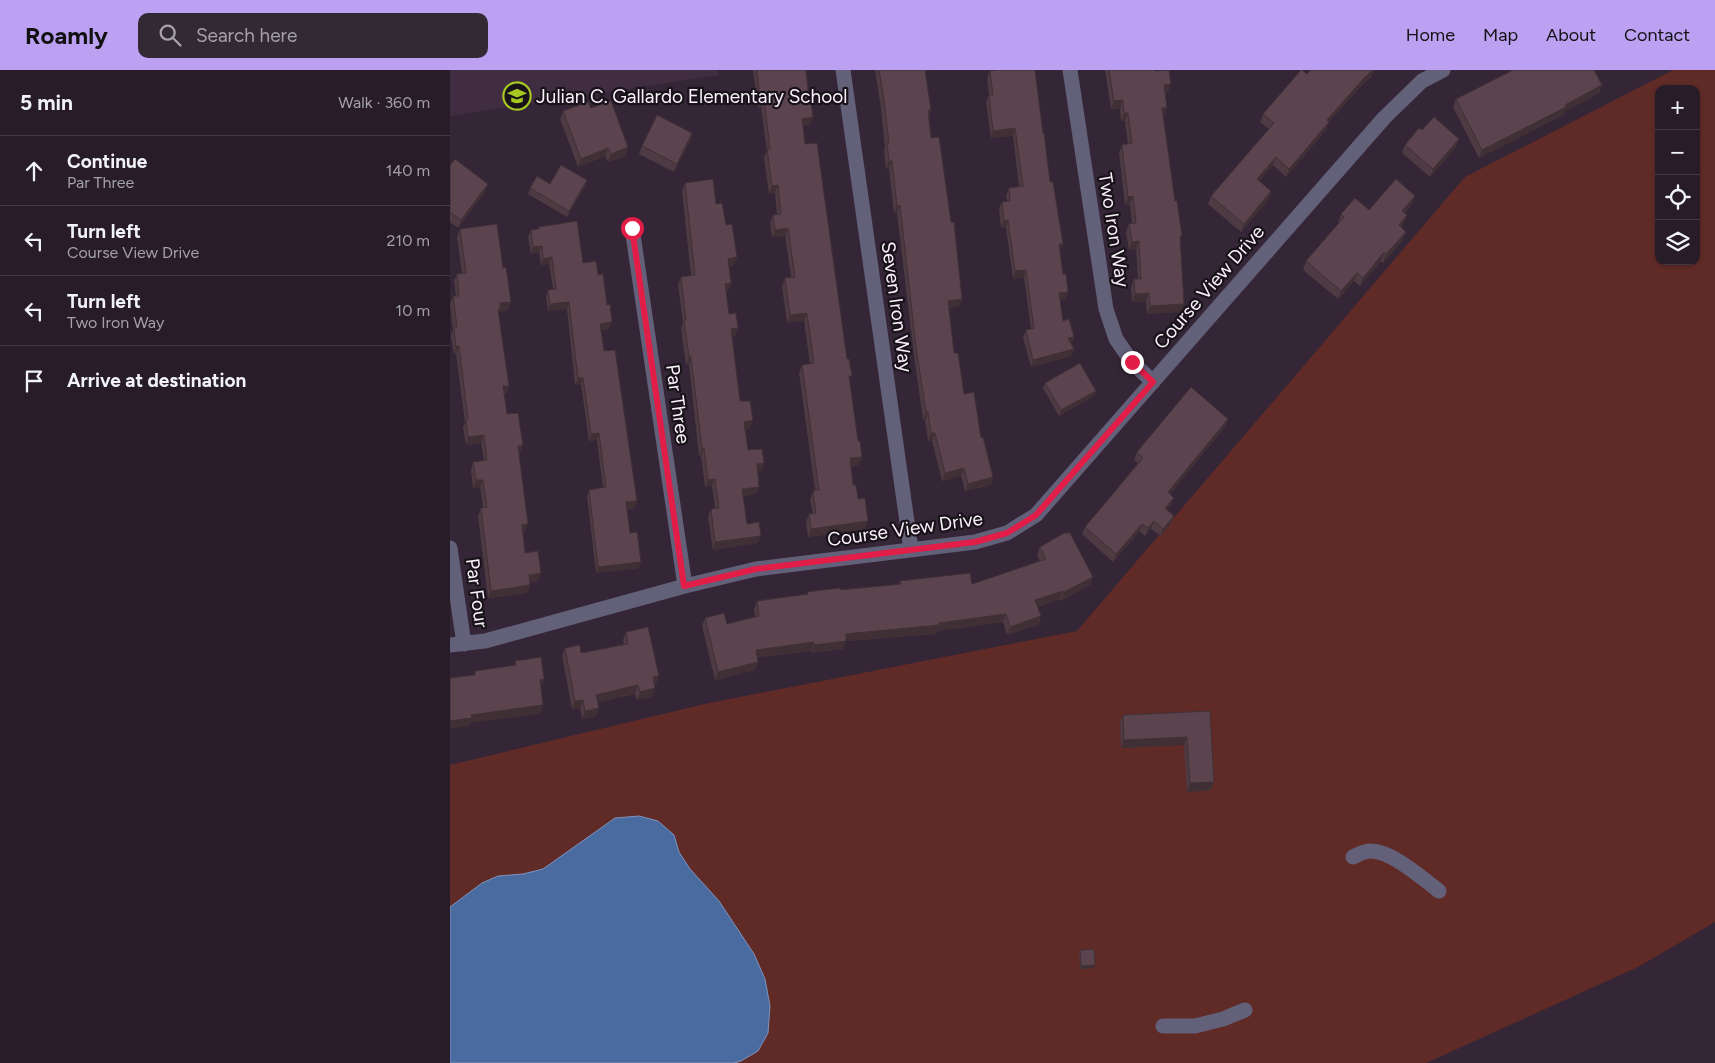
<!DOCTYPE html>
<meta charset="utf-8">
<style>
body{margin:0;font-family:Figtree,sans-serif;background:#332934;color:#f1f3f6}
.controls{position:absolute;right:15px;top:15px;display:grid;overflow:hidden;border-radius:10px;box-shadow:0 1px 4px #0004}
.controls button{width:45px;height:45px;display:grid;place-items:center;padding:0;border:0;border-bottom:1px solid #433a45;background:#271c28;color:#f1f3f6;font:25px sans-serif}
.stop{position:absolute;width:15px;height:15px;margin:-11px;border:4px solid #e11d48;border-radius:50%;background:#fff}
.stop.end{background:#e11d48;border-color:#fff;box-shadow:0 1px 5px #0008}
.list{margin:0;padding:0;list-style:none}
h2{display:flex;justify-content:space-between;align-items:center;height:65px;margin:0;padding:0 20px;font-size:21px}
h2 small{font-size:16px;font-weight:400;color:#a4a1a8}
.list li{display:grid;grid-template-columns:32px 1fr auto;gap:15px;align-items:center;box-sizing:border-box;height:70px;padding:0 20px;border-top:1px solid #433a45}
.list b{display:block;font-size:19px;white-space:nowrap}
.list p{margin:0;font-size:16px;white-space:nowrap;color:#a4a1a8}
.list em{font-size:16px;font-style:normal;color:#a4a1a8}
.icon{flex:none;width:28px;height:28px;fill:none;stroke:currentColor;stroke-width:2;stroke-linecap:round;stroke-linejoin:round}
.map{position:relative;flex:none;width:1265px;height:993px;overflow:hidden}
header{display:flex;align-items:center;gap:30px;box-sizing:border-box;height:70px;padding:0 25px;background:#bca0f2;color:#111}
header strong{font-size:24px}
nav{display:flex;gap:28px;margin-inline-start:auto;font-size:18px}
.search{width:350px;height:45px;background:#332934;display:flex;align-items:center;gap:12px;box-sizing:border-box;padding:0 18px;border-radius:10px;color:#a4a1a8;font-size:19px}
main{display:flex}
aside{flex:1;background:#271c28}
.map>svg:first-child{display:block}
.built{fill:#402d42}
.green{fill:#602b27;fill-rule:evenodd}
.water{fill:#4a6ba0;stroke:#7f93bc}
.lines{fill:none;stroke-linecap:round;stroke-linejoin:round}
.minor{stroke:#63607a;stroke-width:15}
.wall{fill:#4e3a42}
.shaded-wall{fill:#403036}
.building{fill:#5b444d;stroke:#403036}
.route{stroke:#e11d48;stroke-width:6}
.labels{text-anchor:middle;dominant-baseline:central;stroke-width:4.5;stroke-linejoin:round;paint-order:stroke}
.poi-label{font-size:19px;fill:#fbf1fc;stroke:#181219;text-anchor:start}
.street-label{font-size:19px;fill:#fbf1fc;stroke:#181219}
</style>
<header>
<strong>Roamly</strong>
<div class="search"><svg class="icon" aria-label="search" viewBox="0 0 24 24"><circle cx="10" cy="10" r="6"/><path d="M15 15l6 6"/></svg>Search here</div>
<nav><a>Home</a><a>Map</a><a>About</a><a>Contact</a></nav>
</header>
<main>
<aside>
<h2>5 min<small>Walk · 360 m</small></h2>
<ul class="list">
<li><svg class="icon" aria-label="ahead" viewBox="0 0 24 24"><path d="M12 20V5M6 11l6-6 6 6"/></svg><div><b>Continue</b><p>Par Three</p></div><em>140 m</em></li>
<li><svg class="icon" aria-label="left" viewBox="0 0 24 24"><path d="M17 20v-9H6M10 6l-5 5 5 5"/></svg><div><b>Turn left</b><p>Course View Drive</p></div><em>210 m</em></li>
<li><svg class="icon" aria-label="left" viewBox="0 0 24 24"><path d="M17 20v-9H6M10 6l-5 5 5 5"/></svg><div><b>Turn left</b><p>Two Iron Way</p></div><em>10 m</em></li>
<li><svg class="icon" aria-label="arrive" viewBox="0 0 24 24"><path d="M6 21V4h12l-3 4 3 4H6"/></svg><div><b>Arrive at destination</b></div></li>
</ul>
</aside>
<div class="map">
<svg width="1265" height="993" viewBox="0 0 1265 993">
<rect width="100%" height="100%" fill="#342636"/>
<path class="built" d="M0 0H268L269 5 0 46Z"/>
<path class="green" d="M1223 0H1265V852L1188 897 976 993H0V695L259 633 627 561 1015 107ZM1209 19H1246V191H1209Z"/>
<path class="water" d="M189 746 208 751 224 765 229 782 240 799 269 831 304 884 315 909 320 936 318 963 308 981 291 991 284 993H0V837L32 813 48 806 73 804 93 799 165 748Z"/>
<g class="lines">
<path class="minor" d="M393 0 461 480
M620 0 656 239 666 269 682 292 703 312
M182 158 235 516
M0 478 14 574
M0 575 35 571 235 516 306 499 525 472 557 463 586 445 934 48 972 11 993 0
M903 787C909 784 914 781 921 781 942 781 973 809 989 821
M713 956H745L773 949 795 940"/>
</g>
<path class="wall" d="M303 0H356L359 32 363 47 360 55 353 56 355 74 400 311 409 395 401 396 403 415 408 429 415 459 358 467 356 452 359 444H363L360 429 363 421 365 420 349 303 352 295 360 294 354 251 337 253 332 216 335 208 341 207 335 166 322 167 320 153 323 145H327L325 123 319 124 314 87 317 81 311 37 308 38Z
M425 0H479L475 1 481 40 479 47 481 68 512 229 509 236 499 238 504 283 514 324 531 368 543 407 541 415 515 421 511 406 492 411 482 371H478L475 350H473L464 285 447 143H444L439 99H436L434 81 435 78 431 38Z
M655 0H705L718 22H715L713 46 730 169 734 234 731 242 697 244 696 231 682 232 681 217 684 209H688L686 179 679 180 676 162 679 154 682 153 680 135H675L669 83 672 75 678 74 675 51H671L670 38 661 39Z
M861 0H925L922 6 911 16 878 53 876 60 836 107 823 95 809 111 819 129 791 162 758 134 761 126 819 59 810 52 813 44Z
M540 1 593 63 600 112 613 174 610 181 613 204 618 222 616 229 610 230 613 251 624 267 621 274 624 279 621 286 581 297 573 268 576 260 581 259 574 207 563 209 556 158H551L549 139 552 132 557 131 556 126 559 118 569 117 563 66 541 68 536 32 539 25 537 8Z
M1152 15 1149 23 1114 42 1113 45 1029 88 1003 37 1006 29Z
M141 38 176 86 158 92 155 86 128 97 110 49 113 41Z
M972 60 1009 69 1006 77 980 107 952 83 955 75Z
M242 63 240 71 224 102 189 84 192 76Z
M0 95 35 122 8 158 0 152Z
M137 110 135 116 117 147 78 124 80 118 100 114Z
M235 113 266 134 276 155 284 195 279 196 281 213 278 221H276L279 244 288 258 285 266H282L290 331 300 358 295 359 298 380 314 393 311 401H307L309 417 306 424 293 426 297 454 308 473 263 480 258 447 261 439 265 438 262 416 255 417 251 386H249L239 295H236L231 258 233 253 228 215 231 207 241 206 232 121Z
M965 126 962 134 955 143 954 153 951 157 953 170 933 193 931 191 910 216 904 211 888 229 853 200 856 191 889 153H888L891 144 919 140Z
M89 157 148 205 159 259 151 260 154 281 185 438 177 439 180 463 189 498 146 503 137 426 139 420 153 418 147 370 139 371 131 314 125 315 117 239 98 241 96 227 98 220 103 219 99 194 91 195 89 182 81 184 78 167 81 160 88 159Z
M10 159 58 240 50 241 48 244 59 316 56 324H54L57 344 73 375 70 383H69L75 462H73L75 483 91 503 88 511 80 512V515L77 523 38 528 28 446 31 438H33L30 417 23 418 21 400 23 392 34 391 31 373 16 375 13 357 15 353 6 284 4 285 1 265 3 260 0 234 3 226H6L4 211 7 204 12 203 7 167Z
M595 313 644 326 609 346 593 318Z
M775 357 720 424 721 435 717 440 724 446 721 453 711 466 701 459 695 466 690 461 663 492 632 464 635 457 688 393 684 390 687 382Z
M590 477 640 515 611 531 610 529 587 537 591 546 588 555 557 565 553 552 487 561 486 564 396 571 393 579 361 583V581L307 587 305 600 265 610 252 556 255 548 277 554 305 547 304 539 307 531 357 524V522L449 515 450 511 522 514 590 491 587 485Z
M176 562 206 615H205V618L202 627 187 630 185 624 148 632 149 638 146 646 132 649 130 638 122 639 112 586 115 578 131 583 174 574 173 570Z
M760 641 761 720 737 722 734 675 671 678 670 653 673 645Z
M630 880 644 898 630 899 629 883Z"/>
<path class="shaded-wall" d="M923 0H925L922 6 911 16 878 53 876 60 836 107 839 99 877 50 914 8Z
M721 14 718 22 711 23 714 15Z
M1152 15 1149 23 1114 42 1113 45 1029 88 1032 80Z
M314 29 311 37 308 38 310 30Z
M673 30 670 38 661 39 664 31Z
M712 38H717L714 46H709Z
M478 40H481L478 47Z
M674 43H678L675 51H671Z
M363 47 360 55 349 57 352 49Z
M565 58 563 66 541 68 543 61Z
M242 63 240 71 224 102 227 94Z
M1009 69 1006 77 980 107 983 99Z
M178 77 176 86 158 92 161 84Z
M158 78 155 86 128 97 131 89Z
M826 87 823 95 804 117 807 109Z
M439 91H442L439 99H436Z
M137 110 135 116 117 147 119 141Z
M38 114 35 122 8 158 11 150Z
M328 115 325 123 319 124 322 116Z
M821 121 819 129 791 162 794 154Z
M683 126 680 135H675L678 127Z
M965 126 962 134 949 149 952 141Z
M450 135 447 143H444L447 136Z
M957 145 954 153 946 163 949 155Z
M558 150 556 158H551L554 151Z
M338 158 335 166 322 167 325 160Z
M956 162 953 170 933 193 936 184Z
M689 171 686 179 679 180 682 172Z
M609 174H613L610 181Z
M92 176 89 182 81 184 83 177Z
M934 182 931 191 910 216 913 208Z
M102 187 99 194 91 195 93 189Z
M287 187 284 195 275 196 278 189Z
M576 200 574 207 563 209 565 201Z
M907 203 904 211 888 229 891 221Z
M281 213 278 221H272L275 214Z
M618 222 616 229 606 230 609 223Z
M699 223 696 231 682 232 685 224Z
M512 229 509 236 495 238 498 231Z
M61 232 58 240 50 241 47 247H45L50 233Z
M119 232 117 239 98 241 100 234Z
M734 234 731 242 697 244 700 236Z
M357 243 354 251 337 253 340 245Z
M162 252 159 259 148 260 150 254Z
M288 258 285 266 278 267 281 259Z
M624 267 621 274 618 268Z
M9 276 6 284 4 285 6 277Z
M624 279 621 286 581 297 583 290Z
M239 287H241L239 295H236Z
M128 308H133L131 314 125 315Z
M53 316H59L56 324H50Z
M646 321 644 326 609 346 611 340Z
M476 342H478L475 350H473Z
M778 349 775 357 715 430 718 422Z
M303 350 300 358 291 359 294 352Z
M149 363 147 370 139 371 141 364Z
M481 363H485L482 371H478Z
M34 365 31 373 16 375 18 367Z
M73 375 70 383H65L68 376Z
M254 378 251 386H249L252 379Z
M412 387 409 395 397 396 400 388Z
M314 393 311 401 304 402 307 394Z
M514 398 511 406 492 411 495 403Z
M543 407 541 415 515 421 518 414Z
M265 409 262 416 255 417 258 410Z
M26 410H33L30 417 23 418Z
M309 417 306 424 290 427 292 419Z
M724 428 721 435 712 446 715 438Z
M187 431 185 438 174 439 176 432Z
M724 446 721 453 711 466 713 459Z
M418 451 415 459 358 467 361 459Z
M704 451 701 459 695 466 698 458Z
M78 454 75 462 69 463 72 455Z
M692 454 690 461 663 492 666 484Z
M311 466 308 473 263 480 265 472Z
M191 492 189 498 146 503 148 497Z
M91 503 88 511 76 513 79 505Z
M643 507 640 515 611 531 614 522Z
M80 515 77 523 38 528 41 521Z
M613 521 610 529 582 539 585 530Z
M556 544 553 552 487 561 486 564 396 571 393 579 361 583 364 575 396 564 489 553Z
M591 546 588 555 557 565 560 557Z
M364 572 361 581 303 588 306 580Z
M308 592 305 600 265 610 268 602Z
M209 606 206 615 200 616 203 607Z
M94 609 91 617 90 610Z
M188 615 185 624 143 633 146 625Z
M205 618 202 627 187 630 190 622Z
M133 630 130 638 122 639 125 631Z
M93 635 90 644 20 653 19 656 0 659V651L21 645Z
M149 638 146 646 132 649 135 641Z
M737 667 734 675 671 678 674 670Z
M764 712 761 720 737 722 740 713Z
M645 895 644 898 630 899 631 896Z"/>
<path class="building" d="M307 0H356L359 32H361L363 47 352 49 355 74 367 73 397 289H399L402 306H399L408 371H410L412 387 400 388 403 415H406L408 429 415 428 418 451 361 459 359 444 366 443 363 421 369 420 352 295 364 293 357 243 340 245 335 208 345 207 338 158 325 160 323 145 331 144 328 115 322 116 317 79H320L314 29 310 30Z
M429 0H475L481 40H478L481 68 489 67 501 152H504L512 229 498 231 504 283H508L514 324 524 322 531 368 533 367 543 407 518 414 514 398 495 403 485 363H481L478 342H476L466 277 450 135 447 136 442 91H439L437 73H439L434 30Z
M548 0H585L593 63H594L600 112H603L613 174H609L613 204H616L618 222 609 223 613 251 619 249 624 267 618 268 624 279 583 290 576 260 584 258 576 200 565 201 558 150 554 151 552 132 560 131 559 118 573 116 565 58 543 61 539 25H543L540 1Z
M659 0H705V1L719 0 721 14 714 15 717 38H712L725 131H727L732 166H730L734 234 700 236 699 223 685 224 684 209H691L689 171 682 172 679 154 686 153 683 126 678 127 672 75 682 73 678 43H674L673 30 664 31Z
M851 0H852L857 4 861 0H923L914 8 877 50 879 52 839 99 826 87 807 109 821 121 794 154 761 126 824 53 813 44Z
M1063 0H1144L1152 15 1115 35 1116 37 1032 80 1006 29Z
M161 31 178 77 161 84 158 78 131 89 113 41 138 32 141 38Z
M207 45 242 63 227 94 192 76Z
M984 47 1009 69 983 99 955 75 969 58 972 60Z
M5 89 38 114 11 150 0 142V95Z
M111 95 137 110 119 141 80 118 87 106 100 114Z
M263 109 266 134 272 133 276 155 282 154 287 187 278 189 281 213 275 214 279 244 286 243 288 258 281 259 290 331H300L303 350 294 352 298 380 312 379 314 393 307 394 309 417 292 419 297 454 309 452 311 466 265 472 261 439 269 438 265 409 258 410 254 378 252 379 241 287H239L234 250H236L231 207 245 205 235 113Z
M946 109 965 126 952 141 957 145 949 155 956 162 936 184 934 182 913 208 907 203 891 221 856 191 894 147 891 144 905 128 919 140Z
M127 151 133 193 146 191 148 205 153 204 157 235 160 234 162 252 150 254 154 281 165 280 187 431 176 432 180 463 187 462 191 492 148 497 139 420 156 417 149 363 141 364 133 308H128L119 232 100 234 98 220 106 219 102 187 93 189 92 176 83 177 81 160 89 159V157Z
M47 154 53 198 56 197 61 232 50 233V239L48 240 59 316H53L57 344 68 343 73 375 68 376 78 454 72 455 75 483 88 481 91 503 79 505 80 515 41 521 31 438 37 437 33 410H26L23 392 37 390 34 365 18 367 16 350 18 349 9 276 6 277 4 257H7L3 226H9L7 204 16 203 10 159Z
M630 293 646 321 611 340 595 313Z
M741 317 778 349 718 422 724 428 715 438 724 446 713 459 704 451 698 458 692 454 666 484 635 457 693 388 687 382Z
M614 463H620L643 507 614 522 613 521 585 530 591 546 560 557 556 544 489 553V555L396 564V571L364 575V572L306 580 308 592 268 602 255 548 274 543 277 554 309 546 307 531 358 524 357 522 390 518V520L451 514 450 511 520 503 522 514 596 489 590 477Z
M198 557 209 606 203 607 205 618 190 622 188 615 146 625 149 638 135 641 133 630 125 631 115 578 130 575 131 583 178 574 176 562Z
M91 587 94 609 90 610 93 635 21 645 22 648 0 651V608L25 605V601L66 595 65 591Z
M760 641 764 712 740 713 737 667 674 670 673 645Z
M644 879 645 895 631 896 630 880Z"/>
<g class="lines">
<path class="route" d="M182 158 234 516 306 499 525 472 557 463 586 445 703 312 682 292"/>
</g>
<defs>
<g id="school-ring" transform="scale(1.4375)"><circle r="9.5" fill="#181219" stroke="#a6c821" stroke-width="1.5"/><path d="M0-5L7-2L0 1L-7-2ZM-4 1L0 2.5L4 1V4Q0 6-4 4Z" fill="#a6c821"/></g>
</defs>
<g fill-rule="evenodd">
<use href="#school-ring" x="67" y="26"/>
</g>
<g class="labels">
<g class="poi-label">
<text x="86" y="26">Julian C. Gallardo Elementary School</text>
</g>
<g class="street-label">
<text transform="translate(664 160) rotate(81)">Two Iron Way</text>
<text transform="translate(759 217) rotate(-49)">Course View Drive</text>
<text transform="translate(447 237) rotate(82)">Seven Iron Way</text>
<text transform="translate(228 334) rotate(82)">Par Three</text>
<text transform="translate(455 459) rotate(-8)">Course View Drive</text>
<text transform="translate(27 523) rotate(82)">Par Four</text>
</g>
</g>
</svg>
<div class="controls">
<button>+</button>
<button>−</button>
<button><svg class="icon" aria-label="locate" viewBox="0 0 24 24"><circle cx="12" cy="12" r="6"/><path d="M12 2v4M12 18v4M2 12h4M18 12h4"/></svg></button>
<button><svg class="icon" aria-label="layers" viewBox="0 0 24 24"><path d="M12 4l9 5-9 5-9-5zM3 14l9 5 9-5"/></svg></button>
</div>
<div class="stop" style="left:182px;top:158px"></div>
<div class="stop end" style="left:682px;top:292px"></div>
</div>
</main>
